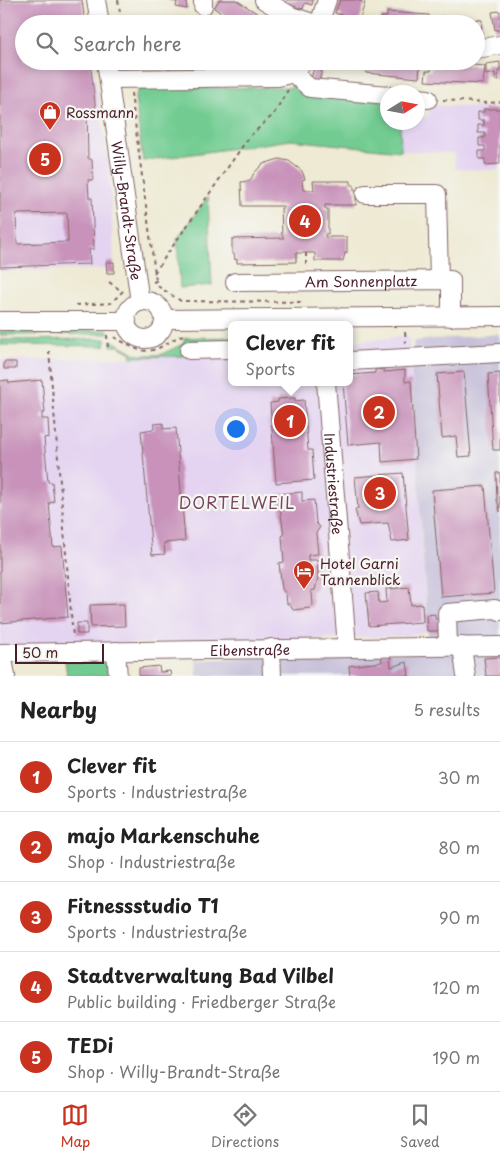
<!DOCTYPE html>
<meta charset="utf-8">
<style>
body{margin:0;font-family:"Playpen Sans",sans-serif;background:#f6f6f6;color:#222}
.compass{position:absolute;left:380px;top:85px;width:45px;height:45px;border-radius:50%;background:#fff;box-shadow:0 2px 8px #0003;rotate:79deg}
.scale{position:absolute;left:15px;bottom:12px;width:89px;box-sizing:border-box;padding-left:5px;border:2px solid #4a1f2b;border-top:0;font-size:14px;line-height:18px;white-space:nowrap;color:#4a1f2b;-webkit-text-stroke:4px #f6f6f2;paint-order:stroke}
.you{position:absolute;left:235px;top:428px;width:18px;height:18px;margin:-12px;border:4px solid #fff;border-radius:50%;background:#1a73e8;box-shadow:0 0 0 8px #1a73e833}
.badge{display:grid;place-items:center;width:32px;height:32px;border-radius:50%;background:#c8321e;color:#fff;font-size:16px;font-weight:700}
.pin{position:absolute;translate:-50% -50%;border:2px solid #fff;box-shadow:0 1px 5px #0006}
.popup{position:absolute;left:228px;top:321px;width:125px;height:65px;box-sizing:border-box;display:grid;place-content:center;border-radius:8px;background:#fff;filter:drop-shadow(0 1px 4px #0005);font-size:16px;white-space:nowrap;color:#767676}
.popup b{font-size:19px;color:#222}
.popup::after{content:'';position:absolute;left:50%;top:100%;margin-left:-10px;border:10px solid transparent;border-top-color:#fff}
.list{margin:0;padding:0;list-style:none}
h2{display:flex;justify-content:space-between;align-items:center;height:65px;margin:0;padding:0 20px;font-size:21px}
h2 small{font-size:16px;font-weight:400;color:#767676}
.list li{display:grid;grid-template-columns:32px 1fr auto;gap:15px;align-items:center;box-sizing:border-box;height:70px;padding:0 20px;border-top:1px solid #e0e0e0}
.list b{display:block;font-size:19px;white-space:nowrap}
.list p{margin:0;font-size:16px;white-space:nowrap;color:#767676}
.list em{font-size:16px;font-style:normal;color:#767676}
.icon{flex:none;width:28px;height:28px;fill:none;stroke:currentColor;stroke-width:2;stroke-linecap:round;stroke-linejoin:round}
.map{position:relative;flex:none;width:500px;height:676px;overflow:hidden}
.search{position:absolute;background:#fff;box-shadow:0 2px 8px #0003;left:15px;right:15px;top:15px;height:55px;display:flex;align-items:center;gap:12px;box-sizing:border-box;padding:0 18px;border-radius:28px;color:#767676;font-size:19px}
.sheet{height:415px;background:#fff}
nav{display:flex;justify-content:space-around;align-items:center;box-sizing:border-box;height:70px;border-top:1px solid #e0e0e0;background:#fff;font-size:14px;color:#767676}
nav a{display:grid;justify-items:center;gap:2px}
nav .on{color:#c8321e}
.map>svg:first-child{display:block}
.built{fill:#e4d3f1}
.industrial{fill:#c6c0d9}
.green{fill:#72cc92;stroke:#5e765e}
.building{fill:#c892ba;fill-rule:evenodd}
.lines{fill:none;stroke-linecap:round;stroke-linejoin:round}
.minor-casing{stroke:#836666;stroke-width:20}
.path{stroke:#836666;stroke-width:2;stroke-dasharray:4 4;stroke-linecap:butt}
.minor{stroke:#fff;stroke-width:18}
.labels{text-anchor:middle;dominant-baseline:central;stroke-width:4.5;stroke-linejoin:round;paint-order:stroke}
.poi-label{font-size:14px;fill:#4a1f2b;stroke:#f6f6f2;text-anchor:start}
.street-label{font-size:14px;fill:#4a1f2b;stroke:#f6f6f2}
.quarter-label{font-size:16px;letter-spacing:1px;fill:#76475d;stroke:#f6f6f2}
</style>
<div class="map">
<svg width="500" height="676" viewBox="0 0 500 676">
<rect width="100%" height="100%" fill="#f6f6f2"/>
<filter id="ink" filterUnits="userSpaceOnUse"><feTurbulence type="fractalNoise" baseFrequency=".02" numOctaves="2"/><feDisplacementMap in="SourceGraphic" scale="10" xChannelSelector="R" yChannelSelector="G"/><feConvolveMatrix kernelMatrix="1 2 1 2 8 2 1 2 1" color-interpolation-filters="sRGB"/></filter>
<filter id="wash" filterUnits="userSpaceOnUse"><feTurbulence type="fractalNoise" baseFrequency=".0096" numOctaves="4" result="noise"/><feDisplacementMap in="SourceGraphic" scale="20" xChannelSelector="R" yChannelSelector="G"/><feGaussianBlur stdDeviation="1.12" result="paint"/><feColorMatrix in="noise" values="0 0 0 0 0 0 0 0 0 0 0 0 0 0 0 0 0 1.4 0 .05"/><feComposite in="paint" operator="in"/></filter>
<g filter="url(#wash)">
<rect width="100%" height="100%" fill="#eeead4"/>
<path class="built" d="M0 0H82L86 24H24V61H92L109 166 114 262H107V269L0 271Z
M431 105 500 109V170L455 169 454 153 401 151V123L418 122V118L428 117Z
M409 336 427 631 406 636 0 647V360L231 356V382H349V342Z"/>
<path class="industrial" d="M500 334V676H197L196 660 429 652 411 363 414 341Z"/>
<path class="green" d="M299 87 387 101 388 122 400 123 401 151 291 140 143 161 135 97 139 89Z
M208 197 212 285 180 288 177 239Z
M108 330V334L0 335V331Z
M231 337V344L188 356 131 357 132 353 119 346H111V340L138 355H160L183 344 185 338Z
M106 339 105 346 0 345V340Z
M65 659H106L109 676H67Z"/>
<g id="blocks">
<path class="building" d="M0 0H82L85 24H24V61H90L96 111H87L88 158 92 160 93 180H88L89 198H92L94 249H89L90 264 0 267ZM67 213 68 242 17 244 16 214Z
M167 0H186L187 9 176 7 177 2Z
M219 0H236L274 24H237L214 8Z
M287 0H313L312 5 305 3 303 9 286 4Z
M340 0H356L365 3 358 24 340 22 342 15 335 13Z
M500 11V30H495L492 12Z
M387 12 429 15V21H435V24H381V17H387Z
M440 16 482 20 481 36 476 35V24H440Z
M182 17 193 24H166L168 20Z
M194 61H216L202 67Z
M324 61H345L343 68Z
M362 61H420L419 78 366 73 367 65 362 64Z
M432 62 485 66 483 84 425 81 426 71H431Z
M500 62V71H498L499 80H496L495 73 486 75V64Z
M314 68 322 71 318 84 310 82Z
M484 109H500V164L485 165V159H479V151H485V146H479V138H485V133H478V125H484V120H478V112H484Z
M279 159 289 161 302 171 305 179 302 180 303 190H314L313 181H351V185H354V190H356V205H325V209H328V234H325V237H347V253H345L343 261H315V253H296V262L237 263V259L235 260 234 254H232V239L284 238 282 235 281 208H284V206H242L241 182 250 181 254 173 263 164Z
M106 262H114V273H107Z
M4 362H16V369H4Z
M384 369V372L405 370V382L411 381 416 459 382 462 381 442 348 445 343 382H349V375L375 373V370Z
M464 372 471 456 458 457 456 436 442 438 437 374Z
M500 373V450H493L488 374Z
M8 380 9 383 42 380 45 413H42V419H48L49 437 44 438 48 482H52L54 502 49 503 53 547 62 546 68 617 0 623V381Z
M295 398V401L304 400 308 450H312L314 480 276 483 270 403 278 402V399Z
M163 423V429L176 428 185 541 164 543 165 554 152 555 141 431 154 429V424Z
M403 473 409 540 392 542 388 523 359 525 355 509H358L355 477Z
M496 473H500V512L497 500Z
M485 486 494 593 441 597 432 490Z
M302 492V501L314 500 316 523 320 527 316 533 318 554 308 555V560H317L318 577 315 590 310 591 312 593 313 605 310 608 293 610 290 604H287L286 594 282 589 279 563 284 562 282 536 284 535 278 494Z
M409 587 411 605 422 604 423 622 369 626 366 593 378 592 379 603 387 602 386 589Z
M124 604 125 626 91 627 90 605Z
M435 614V619H439L440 631H427L426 615Z
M77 623H87V634H77Z
M390 654 391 667 407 662 409 676H350L349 666 382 662 381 655Z
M500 657V676H486L484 658Z
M159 666 160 672 170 671 171 676H139V668Z"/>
</g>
</g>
<g filter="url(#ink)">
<use href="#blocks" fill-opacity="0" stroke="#836666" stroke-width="1"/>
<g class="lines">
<g class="minor-casing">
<g id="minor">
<path d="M96 0 100 24"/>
<path d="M264 0 291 16 316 24"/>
<path d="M203 6V0"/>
<path d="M319 24 327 0"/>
<path d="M476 49 500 45"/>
<path id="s1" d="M106 61 140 302"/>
<path d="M293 73 310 88 388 95"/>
<path d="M109 79 278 77 293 73 304 61"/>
<path d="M418 98 428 99"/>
<path d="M365 194H437L439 280"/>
<path id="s2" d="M235 282 451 280V317"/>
<circle cx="145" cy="320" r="19"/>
<path d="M164 319 500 316"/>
<path d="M0 321H127"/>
<path d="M189 350 231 349"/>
<path d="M349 361 500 353"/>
<path id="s3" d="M326 382 347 647"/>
<path d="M448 646 447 613 495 609 500 611"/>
<path d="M462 646 466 676"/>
<path d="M271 648 272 676"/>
<path d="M116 651 118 676"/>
<path id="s4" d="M0 653 500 646"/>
<path d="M2 653 6 676"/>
</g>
</g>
<path class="path" d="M118 0 122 24
M131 93 156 281
M443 100 488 103 500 102
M306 253V266
M154 273 249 137 273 115 288 90
M109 282 123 292
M153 282 156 281 159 287 181 301 305 302
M76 305 111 303 123 291
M405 332 406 343
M107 335 108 349
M114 337C135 348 143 358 166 344 172 341 177 336 184 335
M49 351 73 637"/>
<use href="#minor" class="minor"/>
</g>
</g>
<defs>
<g id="shop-pin" transform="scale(1.125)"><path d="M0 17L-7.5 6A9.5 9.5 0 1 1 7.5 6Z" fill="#c8321e" stroke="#f6f6f2"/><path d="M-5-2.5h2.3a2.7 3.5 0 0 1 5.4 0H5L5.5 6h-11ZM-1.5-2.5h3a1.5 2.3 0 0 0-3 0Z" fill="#fff"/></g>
<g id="hotel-pin" transform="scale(1.125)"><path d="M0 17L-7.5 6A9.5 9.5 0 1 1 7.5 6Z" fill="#c8321e" stroke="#f6f6f2"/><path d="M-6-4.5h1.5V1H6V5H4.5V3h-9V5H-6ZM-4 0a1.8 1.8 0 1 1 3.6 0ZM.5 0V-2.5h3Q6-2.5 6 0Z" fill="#fff"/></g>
</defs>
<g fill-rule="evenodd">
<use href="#shop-pin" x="50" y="112"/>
<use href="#hotel-pin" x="304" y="571"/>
</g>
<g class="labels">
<g class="poi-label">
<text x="66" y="112">Rossmann</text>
<text x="320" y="563">Hotel Garni<tspan x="320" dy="16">Tannenblick</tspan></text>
</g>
<g class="street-label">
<text stroke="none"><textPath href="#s1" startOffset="151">Willy-Brandt-Straße</textPath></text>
<text stroke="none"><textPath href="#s2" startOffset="126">Am Sonnenplatz</textPath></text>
<text stroke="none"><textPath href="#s3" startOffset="102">Industriestraße</textPath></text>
<text stroke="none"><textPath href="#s4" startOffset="250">Eibenstraße</textPath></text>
</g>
<g class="quarter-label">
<text x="237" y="502">DORTELWEIL</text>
</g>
</g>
</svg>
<svg class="compass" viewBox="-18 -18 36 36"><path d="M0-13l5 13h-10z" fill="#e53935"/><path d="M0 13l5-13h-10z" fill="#767676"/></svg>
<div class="scale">50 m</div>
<div class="you"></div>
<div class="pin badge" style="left:290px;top:421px">1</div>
<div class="popup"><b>Clever fit</b>Sports</div>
<div class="pin badge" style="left:379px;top:412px">2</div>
<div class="pin badge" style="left:380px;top:493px">3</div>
<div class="pin badge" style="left:305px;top:221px">4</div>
<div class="pin badge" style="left:45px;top:159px">5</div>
<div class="search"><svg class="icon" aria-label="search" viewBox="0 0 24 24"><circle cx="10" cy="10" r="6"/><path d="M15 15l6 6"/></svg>Search here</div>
</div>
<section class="sheet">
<h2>Nearby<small>5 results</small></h2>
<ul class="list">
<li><span class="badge">1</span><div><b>Clever fit</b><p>Sports · Industriestraße</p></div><em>30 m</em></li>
<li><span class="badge">2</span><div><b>majo Markenschuhe</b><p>Shop · Industriestraße</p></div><em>80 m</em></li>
<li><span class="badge">3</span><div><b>Fitnessstudio T1</b><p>Sports · Industriestraße</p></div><em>90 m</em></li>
<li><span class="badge">4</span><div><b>Stadtverwaltung Bad Vilbel</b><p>Public building · Friedberger Straße</p></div><em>120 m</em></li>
<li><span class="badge">5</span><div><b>TEDi</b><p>Shop · Willy-Brandt-Straße</p></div><em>190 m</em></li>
</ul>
</section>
<nav>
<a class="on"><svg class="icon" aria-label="map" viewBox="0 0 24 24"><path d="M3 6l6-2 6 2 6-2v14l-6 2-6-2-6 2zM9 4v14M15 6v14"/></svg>Map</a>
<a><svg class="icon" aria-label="directions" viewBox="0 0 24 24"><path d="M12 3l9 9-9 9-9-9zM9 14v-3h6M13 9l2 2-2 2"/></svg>Directions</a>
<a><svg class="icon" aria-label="saved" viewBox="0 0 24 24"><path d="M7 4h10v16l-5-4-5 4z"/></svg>Saved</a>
</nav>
